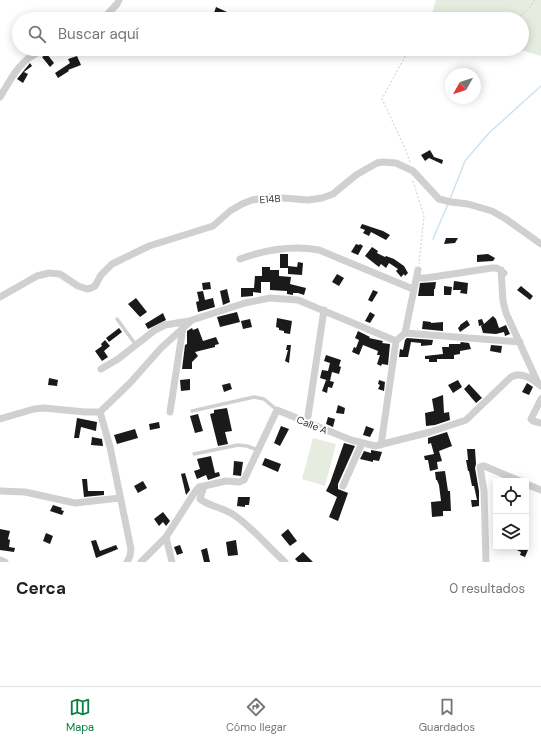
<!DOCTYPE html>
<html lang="es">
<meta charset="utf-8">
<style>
body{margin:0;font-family:"DM Sans",sans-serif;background:#f2f2f2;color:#222}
.controls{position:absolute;right:12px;bottom:12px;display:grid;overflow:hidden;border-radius:0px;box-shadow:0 2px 10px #0003}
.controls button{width:36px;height:36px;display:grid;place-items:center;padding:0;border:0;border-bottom:1px solid #e0e0e0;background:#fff;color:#222;font:20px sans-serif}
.compass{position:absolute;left:445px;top:68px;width:36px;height:36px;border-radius:50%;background:#fff;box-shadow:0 2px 10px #0003;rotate:231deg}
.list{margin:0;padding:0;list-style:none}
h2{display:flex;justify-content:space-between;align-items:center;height:52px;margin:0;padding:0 16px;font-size:17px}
h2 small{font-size:13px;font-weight:400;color:#767676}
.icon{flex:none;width:22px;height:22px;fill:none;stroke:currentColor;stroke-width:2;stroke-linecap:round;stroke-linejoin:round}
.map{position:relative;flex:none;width:541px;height:562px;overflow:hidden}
.search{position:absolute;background:#fff;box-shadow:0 2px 10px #0003;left:12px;right:12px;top:12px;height:44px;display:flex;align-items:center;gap:10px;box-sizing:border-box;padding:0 14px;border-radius:22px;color:#767676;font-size:15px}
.sheet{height:124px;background:#fff}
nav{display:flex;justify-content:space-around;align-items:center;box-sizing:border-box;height:56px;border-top:1px solid #e0e0e0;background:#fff;font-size:11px;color:#767676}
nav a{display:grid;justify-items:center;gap:2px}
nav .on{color:#0b8043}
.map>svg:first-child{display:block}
.green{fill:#e6ecdf}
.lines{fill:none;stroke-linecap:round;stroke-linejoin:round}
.stream{stroke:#cfe2ee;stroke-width:1.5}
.building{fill:#1a1a1a}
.path{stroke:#cdcdcd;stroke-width:1;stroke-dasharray:2 2;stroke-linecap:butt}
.service{stroke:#d0d0d0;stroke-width:3.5}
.minor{stroke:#d0d0d0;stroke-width:7}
.labels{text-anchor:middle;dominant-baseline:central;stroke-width:4;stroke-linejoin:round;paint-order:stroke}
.street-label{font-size:10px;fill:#333;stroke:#fff}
</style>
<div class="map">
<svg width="541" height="562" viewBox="0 0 541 562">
<rect width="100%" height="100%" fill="#fff"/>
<path class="green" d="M436 0H541V56L517 49H522V19H430Z
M313 438 336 444 325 486 302 479Z"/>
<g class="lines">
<path class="stream" d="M450 199 465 161 489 133 541 86
M433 239 448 204"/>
</g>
<path class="building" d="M216 7 227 12 224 18 214 13Z
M47 54 54 63 50 67 42 57Z
M77 56 81 65 68 70 69 71 58 78 55 73 70 63 68 59Z
M30 63 32 66 24 72 28 74 23 83 17 79Z
M430 150 434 157 443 160 442 164 429 158 425 161 421 155Z
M362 224 383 231 390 235 386 240 371 232 369 236 363 233 365 230 360 228Z
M446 238H458L455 243 444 244Z
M356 244 359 245 360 244 363 246 358 255 351 252Z
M372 247 378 251 377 253 385 257 386 256 394 259 404 266 408 273 405 276 404 274 401 277 396 271 398 269 389 263 386 268 381 264 379 267 375 264 365 256Z
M280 254H288V268H280Z
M488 254 495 258 493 261 477 262V255Z
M298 262 303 263 302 275 288 274V266L297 267Z
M262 267H270V270H279V276L291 277 290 284 306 288 304 295 298 293H293V295L287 294V291L270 290V282H261V293L253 292V296L241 297V288H254L255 276H262Z
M337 274 344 278 339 286 332 282Z
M454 281 468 283 467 294 460 293 461 290H453Z
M210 282 211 289 203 290 202 283Z
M436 282 435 289H434V296H418L420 283Z
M444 286 452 287 451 295H444Z
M521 286 533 296 530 300 517 290Z
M227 289 230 302 223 305 220 291Z
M373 290 378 292 372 302 368 300Z
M203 291 205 300 213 298 215 307 198 312 196 302 199 301 197 292Z
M136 298 147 312 140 317 128 304Z
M237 312 240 322 220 327 217 317Z
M370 312 375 315 370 323 365 321Z
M163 313 166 320 148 329 145 324Z
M493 316 496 319 499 328 506 325 510 334 505 336 504 332 496 334 483 333 481 326 483 325 479 326 478 320 482 319 484 324Z
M277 318 292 321 290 334 284 333V331L279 330V328L276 327Z
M250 319 252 327 243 329 241 321Z
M467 320 470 325 460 332 458 328 460 326V325Z
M423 321 431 322V323L443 322V331L422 329Z
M119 328 122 332 109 342 106 338Z
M192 328 193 330 198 328 203 341 216 337 219 344 215 345V347L195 352 198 356 192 362V369H182L185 345 187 344V331Z
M358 331 370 337 369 338 383 341 382 343 390 344 388 365 382 364 381 366 377 364 380 355H377L378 351 363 345 359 355 352 352 354 347 356 348 359 340 355 338Z
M407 338 433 340 432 345 421 346V343L411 342 408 357H399L400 349 403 350 405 340Z
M105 340 110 346 104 351 108 357 102 361 95 351 102 346 101 344Z
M461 342 469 343 471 349 460 351V354L454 355V359H437V362H429V359H425V356L443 354 442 347H449V344H460Z
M287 345H291L289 363 285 361 288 350H286Z
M491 345 502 346 501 353 490 351Z
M326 355 341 360 339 366 341 367 339 374 332 372 330 381 320 378 322 370 328 371 330 363 324 361Z
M49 378 58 380 57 386 48 385Z
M190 379V390L181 391 180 380Z
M326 380 334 382 332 388 328 387 327 393 322 391Z
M379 380 385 382 384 391 378 389 380 385 378 384Z
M458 380 462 387 453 393 448 385Z
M230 383 232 389 224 392 222 385Z
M527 383 533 387 529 395 522 392Z
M469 384 482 398 476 403 464 389Z
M443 395 444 413 449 412 450 420 435 425 426 426 425 413 434 411 432 399Z
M338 405 345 408 344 414 336 413Z
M227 408 232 431 225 432 228 444 218 446 210 414 214 413V410Z
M198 414 203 431 195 433 190 416Z
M328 417 335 419 333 427 326 424Z
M77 418 97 422 96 431 81 427 79 438H74Z
M159 422 160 428 150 430 149 424Z
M281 426 289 429 280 446 274 443Z
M366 426 374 429 370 437 363 435Z
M135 429 138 438 117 444 114 435Z
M447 432 452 446 439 451 442 461 437 462 438 469 430 471 428 460H425L424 456 434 454 431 443 428 444V438Z
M92 437 102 439 103 446 91 445Z
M344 443 355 446 338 484V489L348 493 338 521 329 517 337 497 326 491 330 483Z
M467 449H475L476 464 475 468 479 491V506L472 507 471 500H477L474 486H472L469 471H468L466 460H468Z
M371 450 382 452 379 461 373 460V462L360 459 364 451 371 453Z
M211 456 215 473 219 472 220 476 208 480 206 475 197 479 194 471 200 469 197 459Z
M265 458 281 464 278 472 262 465Z
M234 461 243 462 241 476 233 475Z
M445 471 448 491H450L451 511H443V516L432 517 431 502 441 501 439 485 437 480H436L435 472Z
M185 473 190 490 186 495 181 474Z
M82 479H87L88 491H104V495L84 497Z
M143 481 147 488 138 493 134 486Z
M238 497H250L249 505H245V507L237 506Z
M53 505 62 508 61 510 64 511 62 515 50 511Z
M163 512 170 521 166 526 163 522 159 526 154 519Z
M0 529 10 531 8 539 10 540 9 547 15 548 14 552 0 550Z
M288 529 297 541 290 546 281 535Z
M46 533 53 536 50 544 43 541Z
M96 540 100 551 116 545 118 549 96 558 91 541Z
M236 540 238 555 228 556 226 542Z
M180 545 183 553 177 555 174 547Z
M510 547H522L528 550 525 557 520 555 521 552Z
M207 548 210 562H204L201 550Z
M303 552 313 562H298L295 559Z"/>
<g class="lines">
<path class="path" d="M517 19 531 6 534 0
M409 49 382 99 405 148 410 162
M472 49 479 53 484 49
M413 181 424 216 419 264"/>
<path class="service" d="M117 319 136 345
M192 411 254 397 264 399 277 410
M194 454 238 445 247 446 258 450"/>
<path class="minor" d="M103 19 117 4 119 0
M0 97C9 83 17 65 32 56 36 53 42 51 46 49
M240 259C265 250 293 245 319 250L413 289
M501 270 503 301 506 313 538 383
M417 278H426L492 268H497L504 273
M0 297 37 276 49 273 60 274 78 286 87 289 91 288 95 286 101 275 112 264 149 246 213 226 230 211 242 204 252 200 270 197 308 200 322 198 333 194 356 175 377 163 383 162 396 163 413 171 439 199 451 202 468 204 492 211 506 219 541 244
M405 333 520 342
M101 369 118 359 155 330 165 325 189 321
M541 399 531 419 533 421 541 423
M170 412 183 327
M0 419 34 409 44 408 85 412H100
M307 423 324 310
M381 445 396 341 405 333 418 270
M526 484 541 490
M204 486 200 499C208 506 224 508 234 515 253 528 268 547 285 562
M343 486 362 443
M0 491 25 492 75 503 120 498
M166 537 172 562
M0 560 5 562
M127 562 130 556 131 549 110 447 100 412 130 383 161 348 192 320 245 303 270 298 298 300 396 341
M141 562 166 537 195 492 199 487 204 486 226 481 239 482 244 480 277 410 351 440 375 446 430 432 466 420 511 377C521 371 533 379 541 386
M486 562 484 491 480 467 484 466 520 481"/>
</g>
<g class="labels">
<g class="street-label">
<text transform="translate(270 199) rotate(-4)">E14B</text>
<text transform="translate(312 425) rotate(22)">Calle A</text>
</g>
</g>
</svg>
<div class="controls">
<button><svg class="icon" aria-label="locate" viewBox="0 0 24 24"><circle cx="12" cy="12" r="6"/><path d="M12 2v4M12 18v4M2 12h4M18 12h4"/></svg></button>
<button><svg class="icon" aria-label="layers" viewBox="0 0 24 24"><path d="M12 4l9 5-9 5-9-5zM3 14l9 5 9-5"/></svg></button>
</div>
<svg class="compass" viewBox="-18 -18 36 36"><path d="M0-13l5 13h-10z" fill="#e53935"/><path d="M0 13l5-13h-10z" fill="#767676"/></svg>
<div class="search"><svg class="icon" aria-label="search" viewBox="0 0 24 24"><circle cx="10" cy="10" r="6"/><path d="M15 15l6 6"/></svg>Buscar aquí</div>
</div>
<section class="sheet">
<h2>Cerca<small>0 resultados</small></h2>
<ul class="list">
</ul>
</section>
<nav>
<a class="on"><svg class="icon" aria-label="map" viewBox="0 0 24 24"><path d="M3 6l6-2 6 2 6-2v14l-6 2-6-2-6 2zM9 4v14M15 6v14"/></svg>Mapa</a>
<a><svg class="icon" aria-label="directions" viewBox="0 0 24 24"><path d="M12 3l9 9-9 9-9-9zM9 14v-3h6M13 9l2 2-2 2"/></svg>Cómo llegar</a>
<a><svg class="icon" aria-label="saved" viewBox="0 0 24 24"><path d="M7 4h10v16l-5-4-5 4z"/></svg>Guardados</a>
</nav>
